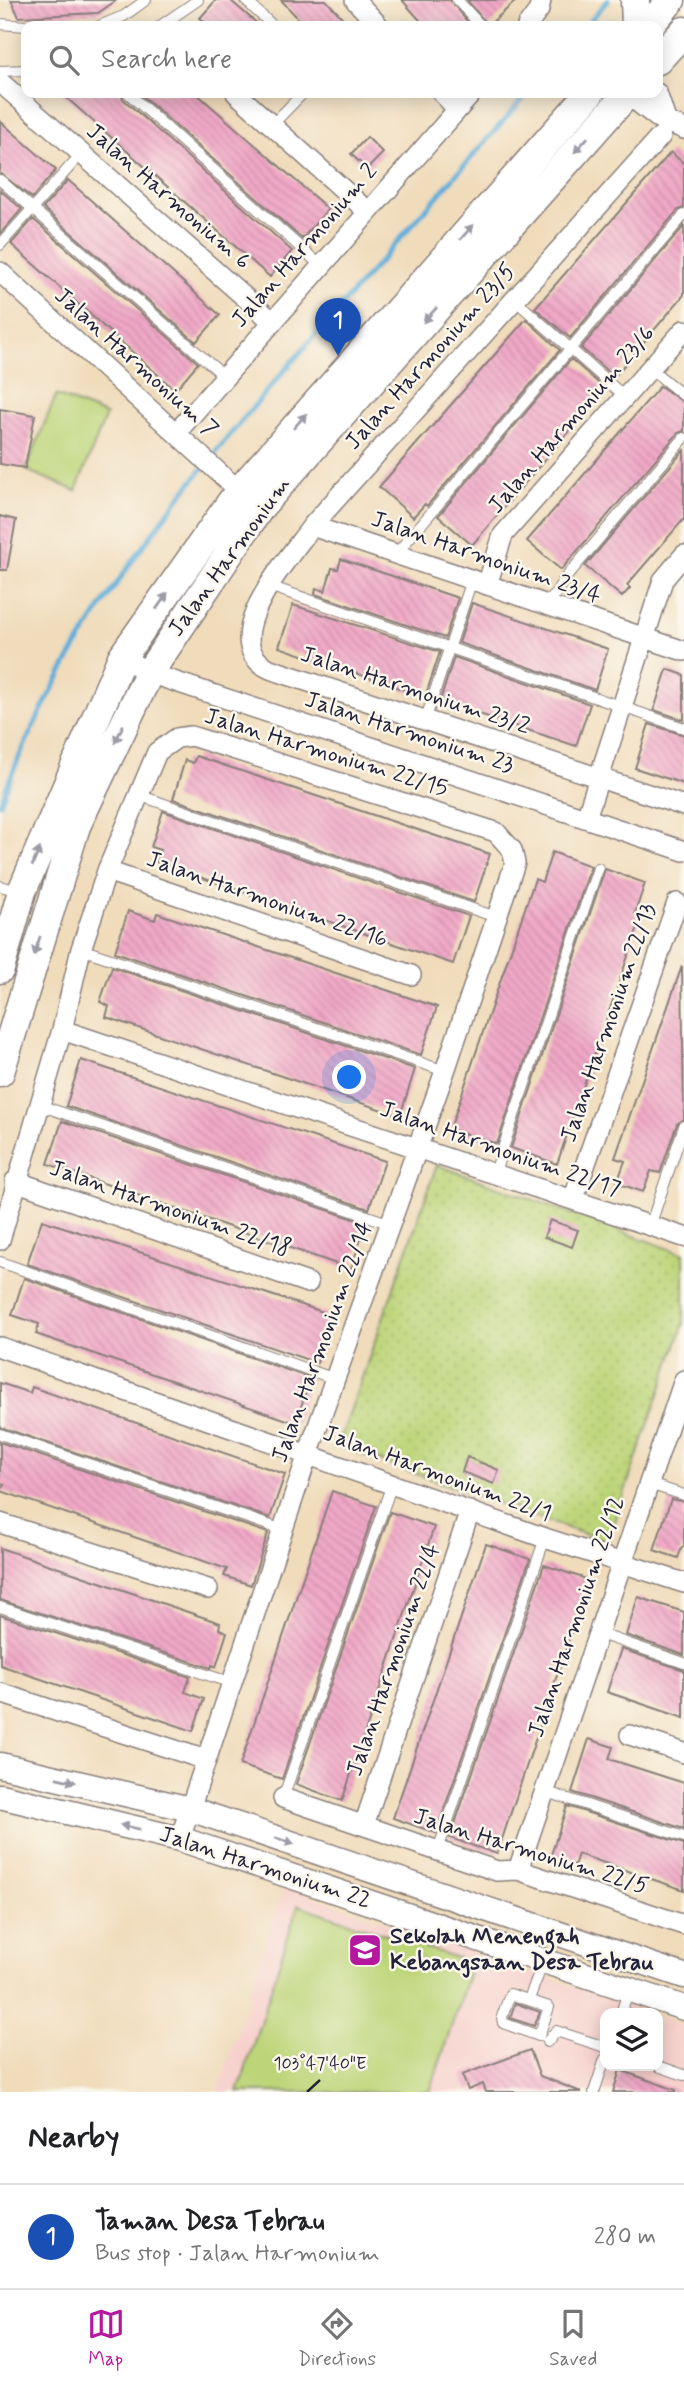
<!DOCTYPE html>
<meta charset="utf-8">
<style>
body{margin:0;font-family:Mynerve,sans-serif;background:#f6f6f6;color:#202124}
.controls{position:absolute;right:21px;bottom:21px;display:grid;overflow:hidden;border-radius:14px;box-shadow:0 4px 18px #0003}
.controls button{width:63px;height:63px;display:grid;place-items:center;padding:0;border:0;border-bottom:2px solid #e0e0e0;background:#fff;color:#202124;font:35px sans-serif}
.you{position:absolute;left:350px;top:1078px;width:24px;height:24px;margin:-18px;border:5px solid #fff;border-radius:50%;background:#1a73e8;box-shadow:0 0 0 10px #1a73e833}
.badge{display:grid;place-items:center;width:46px;height:46px;border-radius:50%;background:#b5179e;color:#fff;font-size:23px;font-weight:700}
.pin{position:absolute;translate:-50% -58px;filter:drop-shadow(0 2px 4px #0008)}
.pin::after{content:'';position:absolute;top:37px;width:24px;height:21px;background:inherit;clip-path:polygon(0 0,100% 0,50% 100%)}
.list{margin:0;padding:0;list-style:none}
h2{display:flex;justify-content:space-between;align-items:center;height:91px;margin:0;padding:0 28px;font-size:30px}
h2 small{font-size:23px;font-weight:400;color:#757577}
.list li{display:grid;grid-template-columns:46px 1fr auto;gap:21px;align-items:center;box-sizing:border-box;height:105px;padding:0 28px;border-top:2px solid #e0e0e0}
.list b{display:block;font-size:26px;white-space:nowrap}
.list p{margin:0;font-size:23px;white-space:nowrap;color:#757577}
.list em{font-size:23px;font-style:normal;color:#757577}
.icon{flex:none;width:38px;height:38px;fill:none;stroke:currentColor;stroke-width:2;stroke-linecap:round;stroke-linejoin:round}
.map{position:relative;flex:none;width:684px;height:2092px;overflow:hidden}
.search{position:absolute;background:#fff;box-shadow:0 4px 18px #0003;left:21px;right:21px;top:21px;height:77px;display:flex;align-items:center;gap:18px;box-sizing:border-box;padding:0 24px;border-radius:14px;color:#757577;font-size:26px}
.sheet{height:196px;background:#fff}
nav{display:flex;justify-content:space-around;align-items:center;box-sizing:border-box;height:98px;border-top:2px solid #e0e0e0;background:#fff;font-size:19px;color:#757577}
nav a{display:grid;justify-items:center;gap:4px}
nav .on{color:#b5179e}
.map>svg:first-child{display:block}
.built{fill:#f7d0cc}
.grass{fill:#bdd579;stroke:#707c5a;stroke-width:2}
.park{fill:url(#park-dots);stroke:#707c5a;stroke-width:2}
.lines{fill:none;stroke-linecap:round;stroke-linejoin:round}
.stream{stroke:#5eaed9;stroke-width:5}
.building{fill:url(#building-back-hatch)}
.service-casing{stroke:#897f7b;stroke-width:12}
.minor-casing{stroke:#897f7b;stroke-width:22}
.tertiary-casing{stroke:#897f7b;stroke-width:27}
.secondary-casing{stroke:#897f7b;stroke-width:31}
.service{stroke:#fff;stroke-width:10}
.minor{stroke:#fff;stroke-width:19}
.tertiary{stroke:#fff;stroke-width:24}
.secondary{stroke:#fff;stroke-width:28}
.oneway{fill:#9c9ca7}
.ticks{fill:none;stroke:#22223b;stroke-width:2.5}
.labels{text-anchor:middle;dominant-baseline:central;stroke-width:5;stroke-linejoin:round;paint-order:stroke}
.street-label{font-size:23px;fill:#22223b;stroke:#fbf7ec}
.poi-label{font-size:23px;font-weight:bold;fill:#22223b;stroke:#fbf7ec;text-anchor:start}
.ticks-label{font-size:18px;text-anchor:middle;fill:#22223b;stroke:#fbf7ec;stroke-width:5;stroke-linejoin:round;paint-order:stroke}
</style>
<div class="map">
<svg width="684" height="2092" viewBox="0 0 684 2092">
<defs>
<pattern id="park-dots" width="8" height="8" patternUnits="userSpaceOnUse" patternTransform="scale(1.75)"><rect width="8" height="8" fill="#bdd579"/><path d="M2 2h.1M6 6h.1" fill="none" stroke="#a2b76a" stroke-width="1.8" stroke-linecap="round"/></pattern>
<pattern id="building-back-hatch" width="6" height="6" patternUnits="userSpaceOnUse" patternTransform="scale(1.75)"><rect width="6" height="6" fill="#f0a8c6"/><path d="M-1 5l2 2M0 0l6 6M5-1l2 2" fill="none" stroke="#ce90ab"/></pattern>
</defs>
<rect width="100%" height="100%" fill="#fbf7ec"/>
<filter id="ink" filterUnits="userSpaceOnUse"><feTurbulence type="fractalNoise" baseFrequency=".0143" numOctaves="2"/><feDisplacementMap in="SourceGraphic" scale="14" xChannelSelector="R" yChannelSelector="G"/><feConvolveMatrix kernelMatrix="1 2 1 2 8 2 1 2 1" color-interpolation-filters="sRGB"/></filter>
<filter id="wash" filterUnits="userSpaceOnUse"><feTurbulence type="fractalNoise" baseFrequency=".00686" numOctaves="4" result="noise"/><feDisplacementMap in="SourceGraphic" scale="28" xChannelSelector="R" yChannelSelector="G"/><feGaussianBlur stdDeviation="1.57" result="paint"/><feColorMatrix in="noise" values="0 0 0 0 0 0 0 0 0 0 0 0 0 0 0 0 0 1.4 0 .05"/><feComposite in="paint" operator="in"/></filter>
<g filter="url(#wash)">
<rect width="100%" height="100%" fill="#f0dcbb"/>
<path class="built" d="M284 1887 649 2013H605V2066H658V2016L684 2026V2092H218Z"/>
<path class="grass" d="M56 395 106 415 76 491 26 470Z
M298 1905 472 1963 430 2092H238Z"/>
<path class="park" d="M437 1165 684 1254V1323L607 1542 338 1446Z"/>
<g class="lines">
<path class="stream" d="M586 26 608 0
M0 804C67 624 193 475 318 332 388 252 458 172 528 93"/>
</g>
<g id="blocks">
<path class="building" d="M11 0H117L98 13 19 17Z
M216 0H230L260 26H209L200 18Z
M281 0H326L350 26H305Z
M402 0H450L471 26H425Z
M467 0H517L488 26Z
M61 93H121L123 99 292 251 270 277Z
M139 93H196L328 209 302 239Z
M0 121 56 170 32 198 0 173Z
M367 137 383 153 367 169 351 154Z
M671 152 684 164V208L678 210 570 338 535 308Z
M68 180 220 315 196 342 43 208Z
M0 190 22 209 0 234Z
M33 219 198 363 175 390 11 244Z
M684 226V295L614 377 581 348Z
M526 319 560 350 427 506 425 504 413 517 379 487Z
M571 359 605 389 472 545 438 516Z
M660 386 684 403V431L678 433 561 570 527 541Z
M0 409 35 415 25 468 0 464Z
M684 450V519L627 585 630 588 622 597 585 566Z
M0 516 16 520 7 570H0Z
M341 559 458 598 445 638 315 594 316 588 325 591 332 568 338 569Z
M472 603 608 649 595 690 459 643Z
M293 605 440 652 425 697 279 647Z
M454 657 590 704 576 746 440 701Z
M667 669 684 675V720L654 710Z
M649 724 684 735V784L635 768Z
M196 756 490 854 474 902 173 799 185 760 193 763Z
M163 811 469 916 453 964 156 862 160 850 151 847Z
M552 852 591 866 497 1144 450 1129 535 879 542 882Z
M605 869 645 883 635 913 642 915 557 1164 511 1148Z
M128 911 155 920 157 913 437 1007 421 1055 115 952Z
M682 966 684 1119 677 1124 660 1173 651 1171 643 1192 617 1183 625 1161 615 1158Z
M112 967 415 1069 400 1116 106 1017 109 1006 100 1002Z
M81 1060 385 1161 369 1209 66 1106Z
M62 1121 366 1223 351 1269 48 1164Z
M42 1220 332 1315 317 1363 27 1264Z
M550 1220 578 1230 572 1247 544 1237Z
M24 1278 310 1378 296 1423 36 1334 39 1324 12 1315Z
M0 1383 30 1393 32 1387 285 1474 270 1518 0 1427Z
M0 1442 268 1533 251 1585 224 1576 227 1569 1 1491 4 1484 0 1483Z
M467 1457 499 1470 494 1484 462 1472Z
M332 1491 376 1506 282 1779 240 1765Z
M671 1499 684 1502V1547H682L678 1558 654 1550Z
M390 1512 434 1527 342 1801 296 1784Z
M486 1544 530 1559 436 1833 393 1818Z
M0 1548 220 1623 219 1629 227 1632 216 1667 212 1665 211 1668 0 1600Z
M544 1565 589 1580 497 1854 450 1838Z
M638 1597 684 1612V1655L626 1635Z
M0 1615 190 1677 185 1692 204 1699 193 1731 0 1665Z
M621 1649 684 1670V1718L607 1692Z
M589 1739 613 1747 609 1759 684 1783V1829L572 1792Z
M567 1806 684 1844V1890L578 1854 574 1866 550 1858Z
M515 2003 540 2012 534 2026 510 2018Z
M530 2050 540 2076 581 2092H486L483 2084 468 2090 462 2075Z
M620 2070 676 2090V2092H613Z"/>
</g>
</g>
<g filter="url(#ink)">
<use href="#blocks" fill-opacity="0" stroke="#897f7b" stroke-width="2"/>
<g class="lines">
<g class="service-casing">
<path id="service" d="M245 0 273 26
M457 0 481 26
M0 24 26 26
M99 26 124 16 146 0
M160 26 198 0
M0 71 26 70
M128 93 320 265
M272 125 303 93
M0 180 224 376
M0 245 82 153
M515 300 625 397
M651 369 684 396
M396 554 684 215
M269 586 684 728
M548 605 563 581 684 438
M425 721 472 580
M138 795 496 917
M0 886 20 891
M81 949 445 1071
M39 1105 391 1224
M495 1172 598 868
M650 1226 684 1126
M0 1262 335 1379
M0 1434 283 1530
M649 1484 684 1495
M0 1607 232 1683
M597 1633 684 1663
M544 1791 684 1837
M283 1798 392 1484
M438 1850 545 1538
M510 1994 549 2007 539 2036 503 2023 502 2017Z
M529 1999 544 1960
M621 2013 629 1989
M547 2042 556 2031 605 2047
M658 2066 684 2075
M594 2092 605 2059"/>
</g>
<g class="minor-casing">
<path id="minor" d="M355 0 379 26
M527 26 539 10 541 0
M0 82 273 322
M236 93 367 211
M442 93 457 109
M657 93 666 120
M627 94 658 118 684 129
M661 136 312 526C291 556 212 642 270 669L684 806
M0 272 239 491
M177 432 472 93
M312 526 684 651
M487 585 503 535 684 330
M122 657 149 673 684 851
M586 818 663 580 684 555
M107 871 411 975
M62 1030 684 1237
M15 1181 308 1283
M573 1200 677 903
M0 1240 62 1030 81 949 107 871 157 752 177 738 191 736 496 832 512 850 515 863 445 1071 308 1454 180 1839
M0 1347 545 1538 684 1583
M0 1523 208 1589
M0 1693 206 1760
M630 1735 684 1753
M283 1798 497 1871 518 1870 684 1925
M364 1825 470 1511
M518 1870 684 1380"/>
</g>
<g class="tertiary-casing">
<path id="tertiary" d="M0 1765 190 1809 684 1976
M0 1796 180 1839 684 2008"/>
</g>
<g class="secondary-casing">
<path id="secondary" d="M635 0 636 26
M649 26 671 0
M658 60 684 31
M0 969 22 891 122 657 239 491 590 93
M0 1072 76 826 149 673 261 506 628 93"/>
</g>
<use href="#service" class="service"/>
<use href="#minor" class="minor"/>
<use href="#tertiary" class="tertiary"/>
<use href="#secondary" class="secondary"/>
</g>
<defs><path id="oneway-solid" d="M-6-.8H1V-3.2L6.5 0L1 3.2V.8H-6Z" transform="scale(1.75)"/></defs>
<g class="oneway">
<use href="#oneway-solid" transform="translate(581 145) rotate(132)"/>
<use href="#oneway-solid" transform="translate(467 232) rotate(-49)"/>
<use href="#oneway-solid" transform="translate(430 315) rotate(132)"/>
<use href="#oneway-solid" transform="translate(300 421) rotate(-49)"/>
<use href="#oneway-solid" transform="translate(162 601) rotate(-55)"/>
<use href="#oneway-solid" transform="translate(119 734) rotate(115)"/>
<use href="#oneway-solid" transform="translate(36 857) rotate(-67)"/>
<use href="#oneway-solid" transform="translate(37 946) rotate(108)"/>
<use href="#oneway-solid" transform="translate(66 1780) rotate(13)"/>
<use href="#oneway-solid" transform="translate(130 1827) rotate(-167)"/>
<use href="#oneway-solid" transform="translate(285 1841) rotate(19)"/>
</g>
</g>
<path class="ticks" d="M307 2092 320 2080"/>
<defs>
<g id="school-square" transform="scale(1.75)"><rect x="-9" y="-9" width="18" height="18" rx="4" fill="#b5179e" stroke="#fbf7ec"/><path d="M0-5L7-2L0 1L-7-2ZM-4 1L0 2.5L4 1V4Q0 6-4 4Z" fill="#fff"/></g>
</defs>
<g fill-rule="evenodd">
<use href="#school-square" x="365" y="1950"/>
</g>
<g class="labels">
<g class="street-label">
<text transform="translate(168 197) rotate(41)">Jalan Harmonium 6</text>
<text transform="translate(305 246) rotate(-49)">Jalan Harmonium 2</text>
<text transform="translate(431 357) rotate(-48)">Jalan Harmonium 23/5</text>
<text transform="translate(136 363) rotate(42)">Jalan Harmonium 7</text>
<text transform="translate(572 420) rotate(-49)">Jalan Harmonium 23/6</text>
<text transform="translate(230 557) rotate(-54)">Jalan Harmonium</text>
<text transform="translate(486 558) rotate(19)">Jalan Harmonium 23/4</text>
<text transform="translate(415 691) rotate(18)">Jalan Harmonium 23/2</text>
<text transform="translate(409 733) rotate(18)">Jalan Harmonium 23</text>
<text transform="translate(326 753) rotate(17)">Jalan Harmonium 22/15</text>
<text transform="translate(267 900) rotate(19)">Jalan Harmonium 22/16</text>
<text transform="translate(609 1023) rotate(-71)">Jalan Harmonium 22/13</text>
<text transform="translate(500 1150) rotate(19)">Jalan Harmonium 22/17</text>
<text transform="translate(170 1209) rotate(19)">Jalan Harmonium 22/18</text>
<text transform="translate(323 1342) rotate(-70)">Jalan Harmonium 22/14</text>
<text transform="translate(437 1474) rotate(20)">Jalan Harmonium 22/1</text>
<text transform="translate(577 1617) rotate(-71)">Jalan Harmonium 22/12</text>
<text transform="translate(394 1660) rotate(-71)">Jalan Harmonium 22/4</text>
<text transform="translate(531 1852) rotate(17)">Jalan Harmonium 22/5</text>
<text transform="translate(265 1868) rotate(18)">Jalan Harmonium 22</text>
</g>
<g class="poi-label">
<text x="390" y="1937">Sekolah Menengah<tspan x="390" dy="26">Kebangsaan Desa Tebrau</tspan></text>
</g>
</g>
<g class="ticks-label">
<text x="320" y="2069">103°47'40"E</text>
</g>
</svg>
<div class="controls">
<button><svg class="icon" aria-label="layers" viewBox="0 0 24 24"><path d="M12 4l9 5-9 5-9-5zM3 14l9 5 9-5"/></svg></button>
</div>
<div class="you"></div>
<div class="pin badge" style="left:338px;top:356px;background:#1a4fb4">1</div>
<div class="search"><svg class="icon" aria-label="search" viewBox="0 0 24 24"><circle cx="10" cy="10" r="6"/><path d="M15 15l6 6"/></svg>Search here</div>
</div>
<section class="sheet">
<h2>Nearby<small></small></h2>
<ul class="list">
<li><span class="badge" style="background:#1a4fb4">1</span><div><b>Taman Desa Tebrau</b><p>Bus stop · Jalan Harmonium</p></div><em>280 m</em></li>
</ul>
</section>
<nav>
<a class="on"><svg class="icon" aria-label="map" viewBox="0 0 24 24"><path d="M3 6l6-2 6 2 6-2v14l-6 2-6-2-6 2zM9 4v14M15 6v14"/></svg>Map</a>
<a><svg class="icon" aria-label="directions" viewBox="0 0 24 24"><path d="M12 3l9 9-9 9-9-9zM9 14v-3h6M13 9l2 2-2 2"/></svg>Directions</a>
<a><svg class="icon" aria-label="saved" viewBox="0 0 24 24"><path d="M7 4h10v16l-5-4-5 4z"/></svg>Saved</a>
</nav>
